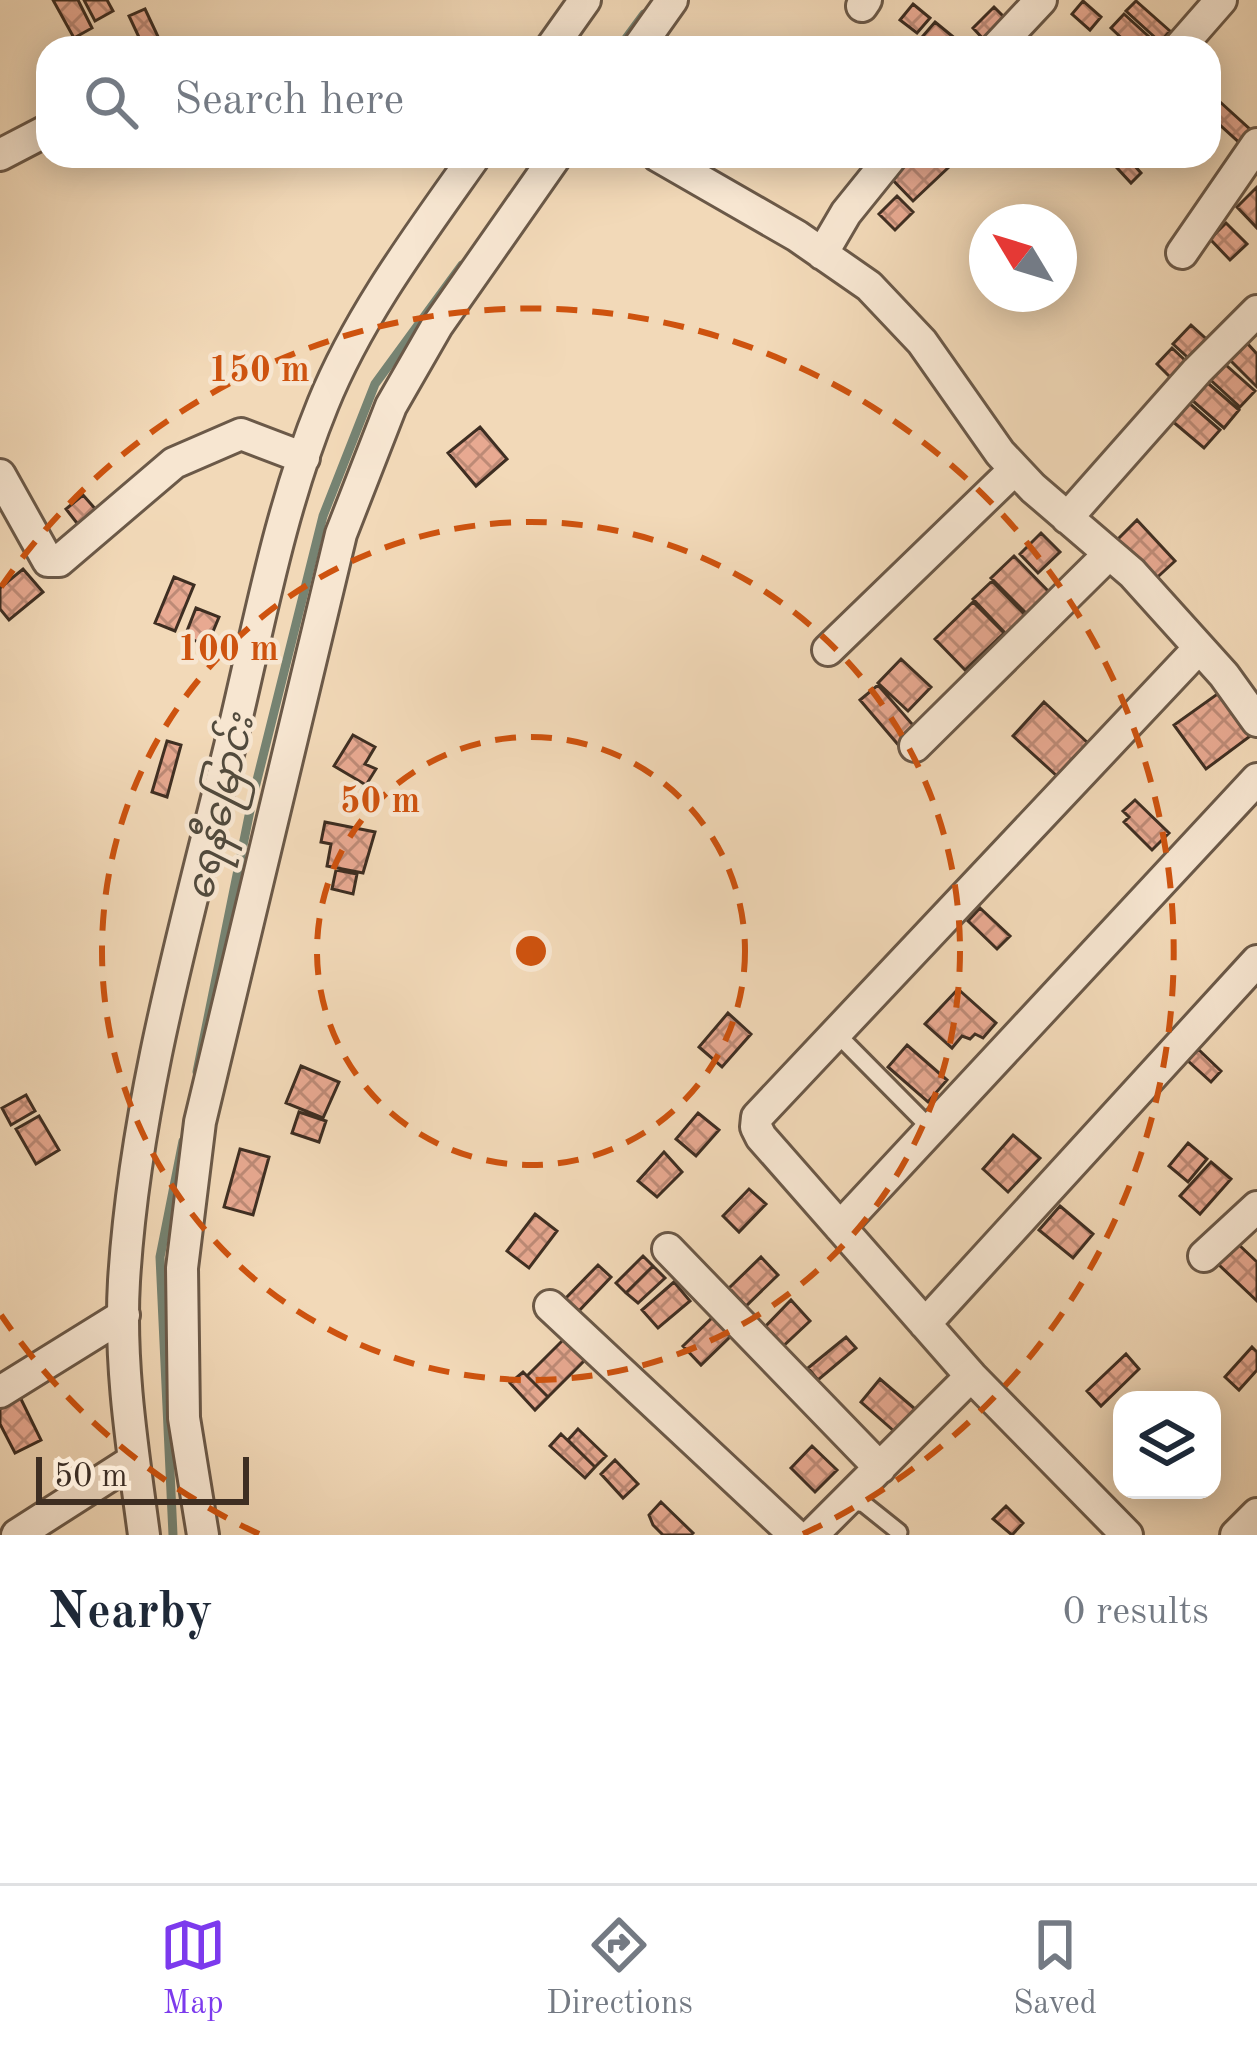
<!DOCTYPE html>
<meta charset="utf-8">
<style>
body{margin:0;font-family:"Old Standard TT","Noto Sans Myanmar",serif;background:#f6f6f7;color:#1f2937}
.controls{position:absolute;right:36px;bottom:36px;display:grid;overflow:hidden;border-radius:24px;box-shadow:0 6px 30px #0003}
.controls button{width:108px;height:108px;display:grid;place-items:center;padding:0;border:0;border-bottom:3px solid #e0e1e3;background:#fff;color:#1f2937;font:60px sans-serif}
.compass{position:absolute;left:969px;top:204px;width:108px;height:108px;border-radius:50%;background:#fff;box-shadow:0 6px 30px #0003;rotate:308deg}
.scale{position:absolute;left:36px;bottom:30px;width:213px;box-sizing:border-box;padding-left:12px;border:6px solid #3e2e22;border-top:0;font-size:33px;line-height:42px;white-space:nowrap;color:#3e2e22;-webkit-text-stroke:9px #f7e6d1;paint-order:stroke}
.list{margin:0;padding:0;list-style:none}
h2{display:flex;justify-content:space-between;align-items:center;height:156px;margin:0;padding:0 48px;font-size:51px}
h2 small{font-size:39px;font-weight:400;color:#747a83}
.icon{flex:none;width:66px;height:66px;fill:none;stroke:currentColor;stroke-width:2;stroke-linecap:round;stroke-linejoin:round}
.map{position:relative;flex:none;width:1257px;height:1535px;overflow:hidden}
.search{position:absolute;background:#fff;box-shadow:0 6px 30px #0003;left:36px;right:36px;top:36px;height:132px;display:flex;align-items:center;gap:30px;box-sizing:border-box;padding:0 42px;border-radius:36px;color:#747a83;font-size:45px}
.sheet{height:348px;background:#fff}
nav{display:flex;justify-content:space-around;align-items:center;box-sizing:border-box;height:168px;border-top:3px solid #e0e1e3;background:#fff;font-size:33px;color:#747a83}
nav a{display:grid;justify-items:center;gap:6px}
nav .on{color:#7c3aed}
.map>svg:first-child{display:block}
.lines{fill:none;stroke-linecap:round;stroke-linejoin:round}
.stream{stroke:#768372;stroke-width:9}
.building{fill:url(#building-cross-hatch);stroke:#3e2e22;stroke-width:3}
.service-casing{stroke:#6b5948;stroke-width:21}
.minor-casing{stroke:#6b5948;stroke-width:36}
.service{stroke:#f7e6d1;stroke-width:15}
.minor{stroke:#f7e6d1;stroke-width:30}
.ring{fill:none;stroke:#ce530f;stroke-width:6;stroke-dasharray:21 15}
.labels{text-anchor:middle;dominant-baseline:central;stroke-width:9;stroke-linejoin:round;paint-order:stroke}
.water-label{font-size:39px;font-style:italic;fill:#514a3d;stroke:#f7e6d1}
.centre{fill:#ce530f;stroke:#f7e6d1;stroke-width:6}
.ring-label{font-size:36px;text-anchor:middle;font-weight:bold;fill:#ce530f;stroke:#f7e6d1;stroke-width:9;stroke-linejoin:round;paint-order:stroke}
</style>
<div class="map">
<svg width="1257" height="1535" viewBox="0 0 1257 1535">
<defs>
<pattern id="building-cross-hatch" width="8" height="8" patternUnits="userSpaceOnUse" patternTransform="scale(3)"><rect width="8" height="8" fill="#e8a991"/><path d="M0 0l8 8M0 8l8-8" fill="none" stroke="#bd8a76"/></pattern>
</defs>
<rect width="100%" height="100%" fill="#f2d9b8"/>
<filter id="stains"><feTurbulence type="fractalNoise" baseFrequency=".00167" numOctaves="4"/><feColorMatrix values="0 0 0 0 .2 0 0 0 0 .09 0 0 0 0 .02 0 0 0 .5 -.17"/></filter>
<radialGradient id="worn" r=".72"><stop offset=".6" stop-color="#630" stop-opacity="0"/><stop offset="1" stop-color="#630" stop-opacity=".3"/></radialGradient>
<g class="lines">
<path class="stream" d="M619 48 644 14
M197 1072 253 796 323 516 375 384 462 265
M173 1535 160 1257 183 1141"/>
</g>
<path class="building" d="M53 0H78L92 28 74 38Z
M84 0H107L113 11 95 21Z
M1083 1 1101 17 1090 30 1072 14Z
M1136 1 1170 31 1160 42 1126 11Z
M913 4 930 18 917 33 900 20Z
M994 7 1010 23 988 44 973 28Z
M145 9 161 43 150 48H144L129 16Z
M1124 14 1157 44 1153 48H1132L1111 28Z
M935 22 957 40 950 48H922L917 43Z
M1219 101 1253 132 1242 145 1209 115Z
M906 156H940L950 166 913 201 887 174Z
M1106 156H1126L1141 173 1131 183Z
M1257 187V228L1237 207Z
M897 196 913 212 895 230 879 214Z
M1226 223 1247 244 1230 260 1210 239Z
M1191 325 1213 345 1195 364 1173 344Z
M1247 343 1257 354V387L1230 360Z
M1172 348 1189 364 1173 380 1157 364Z
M1218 358 1255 391 1240 407 1204 374Z
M1202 378 1239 410 1224 428 1186 395Z
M1181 396 1220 430 1204 448 1165 415Z
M480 427 507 459 476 486 448 453Z
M83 495 98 512 80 527 66 509Z
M1137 520 1175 561 1150 584 1113 544Z
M1041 533 1060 552 1038 573 1020 554Z
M1014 556 1053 596 1031 618 991 578Z
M23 569 43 592 9 620 0 609V588Z
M174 577 194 585 175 631 155 623Z
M992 581 1026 616 1007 635 973 599Z
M973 602 1004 633 965 670 935 639Z
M196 608 219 617 207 646 185 636Z
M901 659 931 687 908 711 878 683Z
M878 685 919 732 901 748 860 700Z
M1223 690 1253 734 1206 769 1174 725Z
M1044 702 1089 744 1058 777 1013 736Z
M353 735 375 747 365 764 376 769 366 785 334 766Z
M167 741 181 745 167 797 152 792Z
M1135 800 1169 833 1152 850 1124 822 1129 817 1123 811Z
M325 822 375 832 363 873 327 866 331 844 321 842Z
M336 870 357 874 353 894 332 889Z
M980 908 1010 936 997 949 968 921Z
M958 989 996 1023 983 1038 975 1034 970 1039 962 1036 952 1048 925 1024Z
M728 1013 751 1034 722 1067 699 1047Z
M907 1045 947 1080 928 1102 888 1067Z
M1198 1049 1221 1071 1211 1082 1187 1060Z
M301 1066 339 1082 323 1118 286 1103Z
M26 1095 35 1111 11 1125 2 1108Z
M299 1112 326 1121 319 1142 292 1133Z
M698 1113 719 1130 696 1156 676 1139Z
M39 1116 59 1150 36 1164 16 1129Z
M1013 1135 1040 1158 1008 1192 983 1169Z
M1188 1143 1207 1159 1188 1182 1169 1166Z
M240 1149 269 1157 253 1215 224 1207Z
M664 1152 682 1172 657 1197 638 1181Z
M1211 1162 1231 1179 1200 1214 1180 1196Z
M749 1189 766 1204 739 1232 723 1216Z
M1060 1206 1093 1234 1073 1258 1039 1230Z
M535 1214 557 1231 529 1268 507 1251Z
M1237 1243 1257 1262V1301L1218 1264Z
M643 1256 653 1266 626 1293 616 1283Z
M761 1257 778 1275 746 1306 729 1288Z
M598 1265 611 1277 576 1314 563 1301Z
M653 1266 665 1278 638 1303 626 1293Z
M674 1282 690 1301 658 1328 642 1310Z
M791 1300 810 1321 779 1350 762 1330Z
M714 1316 732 1335 701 1365 683 1346Z
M846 1337 856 1348 818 1380 808 1368Z
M565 1338 586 1359 548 1397 527 1376Z
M1252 1347 1257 1352V1370L1239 1390 1225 1377Z
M1126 1354 1139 1369 1101 1406 1087 1391Z
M523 1372 548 1397 535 1410 510 1383Z
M880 1379 915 1409 895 1432 861 1402Z
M18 1393 41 1440 15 1453 0 1424V1402Z
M578 1429 606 1456 595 1467 568 1440Z
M561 1434 595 1467 585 1478 550 1446Z
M812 1446 837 1470 815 1492 791 1468Z
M615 1460 638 1484 623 1498 601 1474Z
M661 1502 693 1533 691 1535H663L653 1525 649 1515Z
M1006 1506 1023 1523 1012 1535 993 1519Z"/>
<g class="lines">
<g class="service-casing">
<path id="service" d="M835 1032 931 1129
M849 1501 864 1504 899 1532"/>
</g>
<g class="minor-casing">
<path id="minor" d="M862 6 866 0
M551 48 585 0
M638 48 672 0
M996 48 1041 0
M1179 48 1221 0
M0 155 48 130
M658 156 797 236 869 286 922 342 1000 453 1033 488 1132 573 1224 675 1257 721
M1182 253 1257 144
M822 254 846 213 892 156
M0 475 48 561H59L174 463 241 434 304 458
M1067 518 1197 371 1257 311
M828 650 1015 469
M915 746 1109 554
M840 1227 1257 779
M668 1249 880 1468
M1204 1256 1257 1207
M550 1306 795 1535
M925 1324 1257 961
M971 1376 761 1137 756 1127 757 1117 1199 648
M0 1392 124 1315
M17 1535 134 1460
M144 1535C133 1452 119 1366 124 1281 135 1101 187 921 230 746 258 631 278 514 323 404 359 315 420 234 475 156
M203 1535 184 1418 182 1268 200 1122 341 534 391 406 437 326 556 156
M812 1535 971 1376 1127 1535
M1236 1535 1257 1514"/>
</g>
<use href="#service" class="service"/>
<use href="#minor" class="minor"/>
</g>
<g class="ring">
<circle cx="531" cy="951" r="214"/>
<circle cx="531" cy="951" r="429"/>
<path d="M259 1534A643 643 0 0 1 1 1315M1 587A643 643 0 1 1 803 1534"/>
</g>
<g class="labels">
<g class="water-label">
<text transform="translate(222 808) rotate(-77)">ရေနီမြောင်း</text>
</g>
</g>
<circle cx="531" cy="951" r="18" class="centre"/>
<g class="ring-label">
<text x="259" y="381">150 m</text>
<text x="228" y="660">100 m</text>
<text x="380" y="812">50 m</text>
</g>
<rect width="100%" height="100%" filter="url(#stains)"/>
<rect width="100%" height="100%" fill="url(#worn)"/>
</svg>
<div class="controls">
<button><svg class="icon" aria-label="layers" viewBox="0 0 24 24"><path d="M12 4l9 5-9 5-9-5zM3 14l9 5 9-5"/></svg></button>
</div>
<svg class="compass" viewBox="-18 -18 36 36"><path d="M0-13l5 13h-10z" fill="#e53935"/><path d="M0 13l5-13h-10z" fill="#747a83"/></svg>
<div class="scale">50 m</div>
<div class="search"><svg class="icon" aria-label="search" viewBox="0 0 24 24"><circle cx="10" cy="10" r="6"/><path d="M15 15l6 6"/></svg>Search here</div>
</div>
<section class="sheet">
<h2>Nearby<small>0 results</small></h2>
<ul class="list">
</ul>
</section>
<nav>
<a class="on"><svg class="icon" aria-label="map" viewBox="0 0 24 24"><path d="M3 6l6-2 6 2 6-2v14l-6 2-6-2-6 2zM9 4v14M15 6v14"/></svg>Map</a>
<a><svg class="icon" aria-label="directions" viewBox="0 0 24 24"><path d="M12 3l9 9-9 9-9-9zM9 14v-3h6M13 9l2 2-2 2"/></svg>Directions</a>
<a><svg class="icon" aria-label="saved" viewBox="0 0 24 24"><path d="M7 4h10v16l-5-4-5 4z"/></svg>Saved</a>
</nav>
